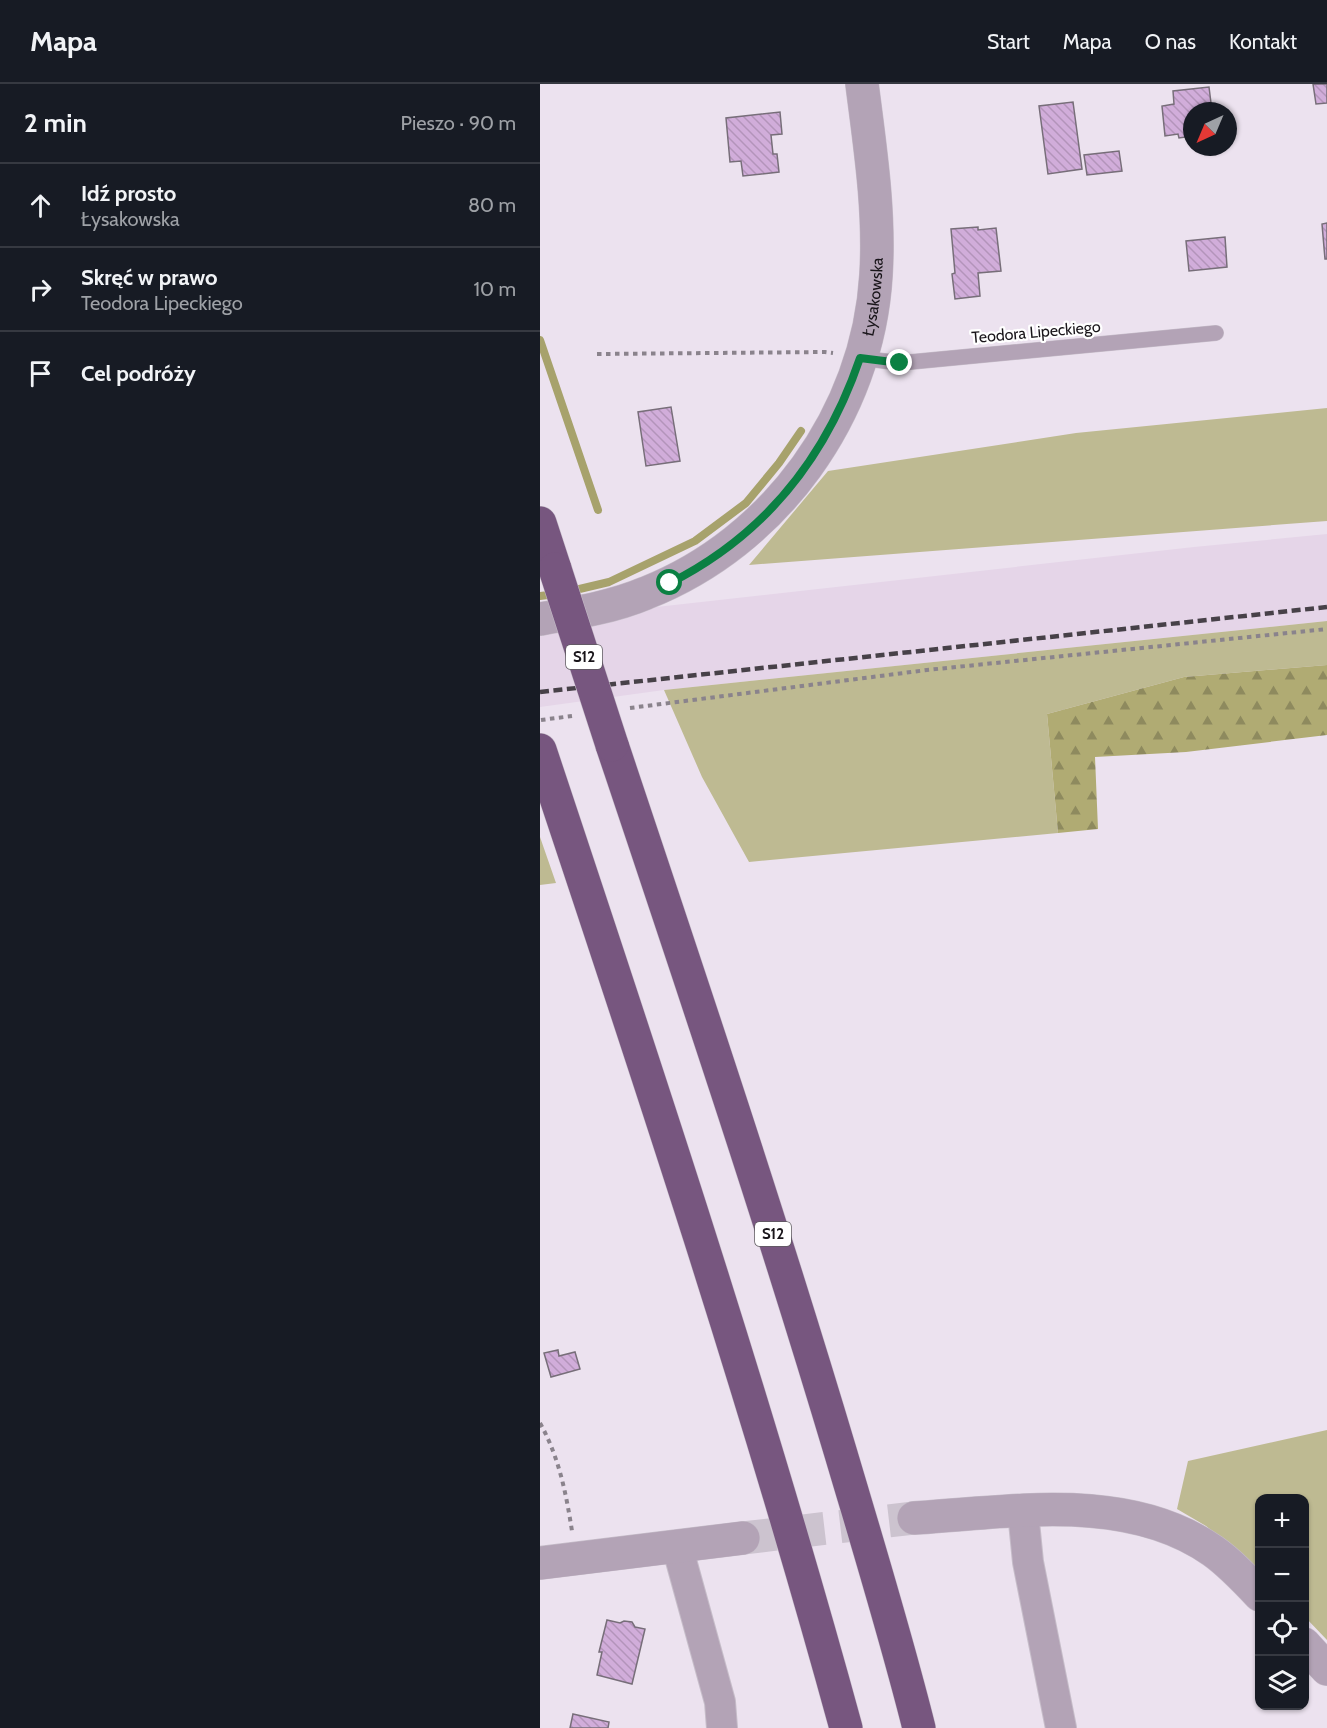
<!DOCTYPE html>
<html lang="pl">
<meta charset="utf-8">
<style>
body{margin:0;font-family:Cabin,sans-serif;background:#20242c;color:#f1f3f6}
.controls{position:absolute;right:18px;bottom:18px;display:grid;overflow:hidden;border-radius:12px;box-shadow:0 2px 4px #0004}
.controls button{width:54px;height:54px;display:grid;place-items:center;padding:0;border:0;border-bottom:2px solid #363941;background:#171b24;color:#f1f3f6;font:30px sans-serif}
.compass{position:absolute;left:643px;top:18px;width:54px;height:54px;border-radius:50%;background:#171b24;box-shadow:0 2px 4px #0004;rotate:224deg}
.stop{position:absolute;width:18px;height:18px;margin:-14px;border:4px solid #0b8043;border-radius:50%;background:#fff}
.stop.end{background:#0b8043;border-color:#fff;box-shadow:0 2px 6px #0008}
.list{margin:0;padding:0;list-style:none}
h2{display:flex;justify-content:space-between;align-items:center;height:78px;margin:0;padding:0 24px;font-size:26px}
h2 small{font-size:20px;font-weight:400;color:#9ea1a6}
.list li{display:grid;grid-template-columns:39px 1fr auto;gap:18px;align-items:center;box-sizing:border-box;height:84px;padding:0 24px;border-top:2px solid #363941}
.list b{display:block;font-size:22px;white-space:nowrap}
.list p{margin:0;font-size:20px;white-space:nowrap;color:#9ea1a6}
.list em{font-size:20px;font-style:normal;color:#9ea1a6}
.icon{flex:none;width:33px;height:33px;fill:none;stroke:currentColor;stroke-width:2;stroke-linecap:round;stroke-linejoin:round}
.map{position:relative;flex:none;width:787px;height:1644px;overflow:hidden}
header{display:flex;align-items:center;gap:36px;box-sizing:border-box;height:84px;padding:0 30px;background:#171b24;border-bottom:2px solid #363941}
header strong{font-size:28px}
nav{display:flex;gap:33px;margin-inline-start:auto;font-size:21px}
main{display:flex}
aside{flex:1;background:#171b24}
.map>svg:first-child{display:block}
.built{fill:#e5d5e8}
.green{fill:#beba92}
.forest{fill:url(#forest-firs)}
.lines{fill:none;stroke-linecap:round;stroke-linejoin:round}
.stream{stroke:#a7a26c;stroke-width:8}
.building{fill:url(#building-back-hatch);stroke:#776e79;stroke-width:1.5}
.tertiary-tunnel{stroke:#ccc3cf;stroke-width:33;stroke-dasharray:33 16;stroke-linecap:butt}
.service-casing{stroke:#c6bdc9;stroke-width:16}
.minor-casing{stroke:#c6bdc9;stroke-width:32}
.tertiary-casing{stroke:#c6bdc9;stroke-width:34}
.motorway-casing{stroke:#c6bdc9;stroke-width:34}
.path{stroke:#8a838c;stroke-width:4;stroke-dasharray:4.5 4.5;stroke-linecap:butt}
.service{stroke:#b3a3b6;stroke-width:15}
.minor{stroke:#b3a3b6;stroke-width:30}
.tertiary{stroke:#b3a3b6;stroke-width:33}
.motorway{stroke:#77567f;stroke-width:33}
.rail{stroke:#474148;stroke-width:4.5;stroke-dasharray:9 4.5;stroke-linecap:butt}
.motorway-bridge-casing{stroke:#c6bdc9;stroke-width:34;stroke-linecap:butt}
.motorway-bridge{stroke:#77567f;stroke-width:33}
.route{stroke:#0b8043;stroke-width:8}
.labels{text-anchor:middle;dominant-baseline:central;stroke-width:4.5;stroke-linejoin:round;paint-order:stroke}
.shield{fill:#fff;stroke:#5e5b5f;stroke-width:1.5}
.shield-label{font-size:15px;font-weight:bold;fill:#19151a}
.street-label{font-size:16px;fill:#19151a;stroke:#fff}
</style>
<header>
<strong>Mapa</strong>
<nav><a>Start</a><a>Mapa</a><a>O nas</a><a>Kontakt</a></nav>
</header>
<main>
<aside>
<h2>2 min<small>Pieszo · 90 m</small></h2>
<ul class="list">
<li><svg class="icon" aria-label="ahead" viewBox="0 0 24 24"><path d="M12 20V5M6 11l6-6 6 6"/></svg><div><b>Idź prosto</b><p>Łysakowska</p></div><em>80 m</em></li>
<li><svg class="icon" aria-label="right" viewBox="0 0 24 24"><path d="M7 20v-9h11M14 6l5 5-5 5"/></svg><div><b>Skręć w prawo</b><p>Teodora Lipeckiego</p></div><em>10 m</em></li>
<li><svg class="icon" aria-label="arrive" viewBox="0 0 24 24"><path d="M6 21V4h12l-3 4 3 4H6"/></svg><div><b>Cel podróży</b></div></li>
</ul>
</aside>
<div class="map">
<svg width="787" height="1644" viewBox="0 0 787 1644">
<defs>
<pattern id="forest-firs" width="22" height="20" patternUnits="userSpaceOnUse" patternTransform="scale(1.5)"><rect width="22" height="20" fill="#b0ab73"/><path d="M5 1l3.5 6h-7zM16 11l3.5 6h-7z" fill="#8e8a5e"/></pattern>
<pattern id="building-back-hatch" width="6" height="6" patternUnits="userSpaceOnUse" patternTransform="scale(1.5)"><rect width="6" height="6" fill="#d1adda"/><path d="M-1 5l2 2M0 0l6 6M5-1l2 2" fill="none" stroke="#b394ba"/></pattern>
</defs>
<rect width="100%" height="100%" fill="#ece2ef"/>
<path class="built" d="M787 450V537L124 606 0 623V536L654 463Z"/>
<path class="green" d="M787 324V437L209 481 288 387 536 349Z
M787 537V581L644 593 507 630 518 749 209 778 162 693 124 606Z
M0 753 16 799 0 801Z
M787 1346V1556L765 1533 764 1414H720L719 1487 666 1442 637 1425 648 1377Z"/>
<path class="forest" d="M787 581V651L646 668 555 673 558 745 518 749 507 630 644 593Z"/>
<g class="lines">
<path class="stream" d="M0 256 58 426
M31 507 69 498 155 457 206 419 239 379 261 347
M0 512 16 510"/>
</g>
<path class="building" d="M773 0H787V19L776 20Z
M669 3 672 27H652V52L639 54 638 50 625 52 622 22 634 20 633 7Z
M533 18 542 85 508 90 499 22Z
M240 28 242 50 231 51 233 70H237L239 88 203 92 201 77 190 78 186 34Z
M579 67 582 87 547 91 544 71Z
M787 139V175H785L782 140Z
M438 143V146L456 144 461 187 438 189 440 212 415 215 412 190 415 189 411 145Z
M685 153 687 183 649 187 646 157Z
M131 323 140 377 106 382 98 328Z
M18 1266 19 1272 35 1268 40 1285 11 1293 4 1269Z
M67 1536 80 1539 84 1537 92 1538 95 1543 105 1545 92 1600 57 1591 62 1568H59Z
M33 1630 69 1638 68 1644H30Z"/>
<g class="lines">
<path class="tertiary-tunnel" d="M203 1454 374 1434"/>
<g class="service-casing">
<path id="service" d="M320 274 360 279 676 249"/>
</g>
<g class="minor-casing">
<path id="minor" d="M483 1428 488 1478 521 1644
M137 1462 180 1618 182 1644"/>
</g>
<g class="tertiary-casing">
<g id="tertiary">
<path id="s1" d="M0 535C36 529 73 523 106 509 235 458 328 330 336 191 340 127 330 63 322 0"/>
<path d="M374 1434C471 1428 588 1407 673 1467 690 1479 705 1495 720 1511"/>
<path d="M0 1479 203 1454"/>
<path d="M764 1560 787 1585"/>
</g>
</g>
<g class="motorway-casing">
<path id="motorway" d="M0 439 15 485
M72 661C151 897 230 1132 301 1370 328 1461 356 1552 379 1644
M0 666C108 990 216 1315 306 1644"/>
</g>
<path class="path" d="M57 270 285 268 293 269
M90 624 387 586 787 545
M1 636 32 632
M0 1339C19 1373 26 1409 32 1447"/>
<use href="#service" class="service"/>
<use href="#minor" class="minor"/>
<use href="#tertiary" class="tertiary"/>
<use href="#motorway" class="motorway"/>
<path class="rail" d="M0 608 787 523"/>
<g class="motorway-bridge-casing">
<path id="motorway-bridge" d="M15 485 72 661"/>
</g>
<use href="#motorway-bridge" class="motorway-bridge"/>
</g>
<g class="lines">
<path class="route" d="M130 499C225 451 286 374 320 274L360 279"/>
</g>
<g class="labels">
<g class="shield">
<rect x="26" y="561" width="36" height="24" rx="4.5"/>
<rect x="215" y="1138" width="36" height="24" rx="4.5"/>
</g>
<g class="shield-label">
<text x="44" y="573">S12</text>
<text x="233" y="1150">S12</text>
</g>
<g class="street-label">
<text stroke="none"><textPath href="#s1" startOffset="501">Łysakowska</textPath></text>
<text transform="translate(496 248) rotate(-5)">Teodora Lipeckiego</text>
</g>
</g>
</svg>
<div class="controls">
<button>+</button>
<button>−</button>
<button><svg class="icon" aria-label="locate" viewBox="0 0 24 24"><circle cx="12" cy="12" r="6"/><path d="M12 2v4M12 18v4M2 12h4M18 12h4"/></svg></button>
<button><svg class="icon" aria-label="layers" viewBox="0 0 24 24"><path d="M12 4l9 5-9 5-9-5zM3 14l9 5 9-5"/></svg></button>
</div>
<svg class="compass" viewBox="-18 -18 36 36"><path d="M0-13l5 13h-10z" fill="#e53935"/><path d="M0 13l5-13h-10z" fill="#9ea1a6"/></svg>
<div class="stop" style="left:130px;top:499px"></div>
<div class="stop end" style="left:360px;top:279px"></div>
</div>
</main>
